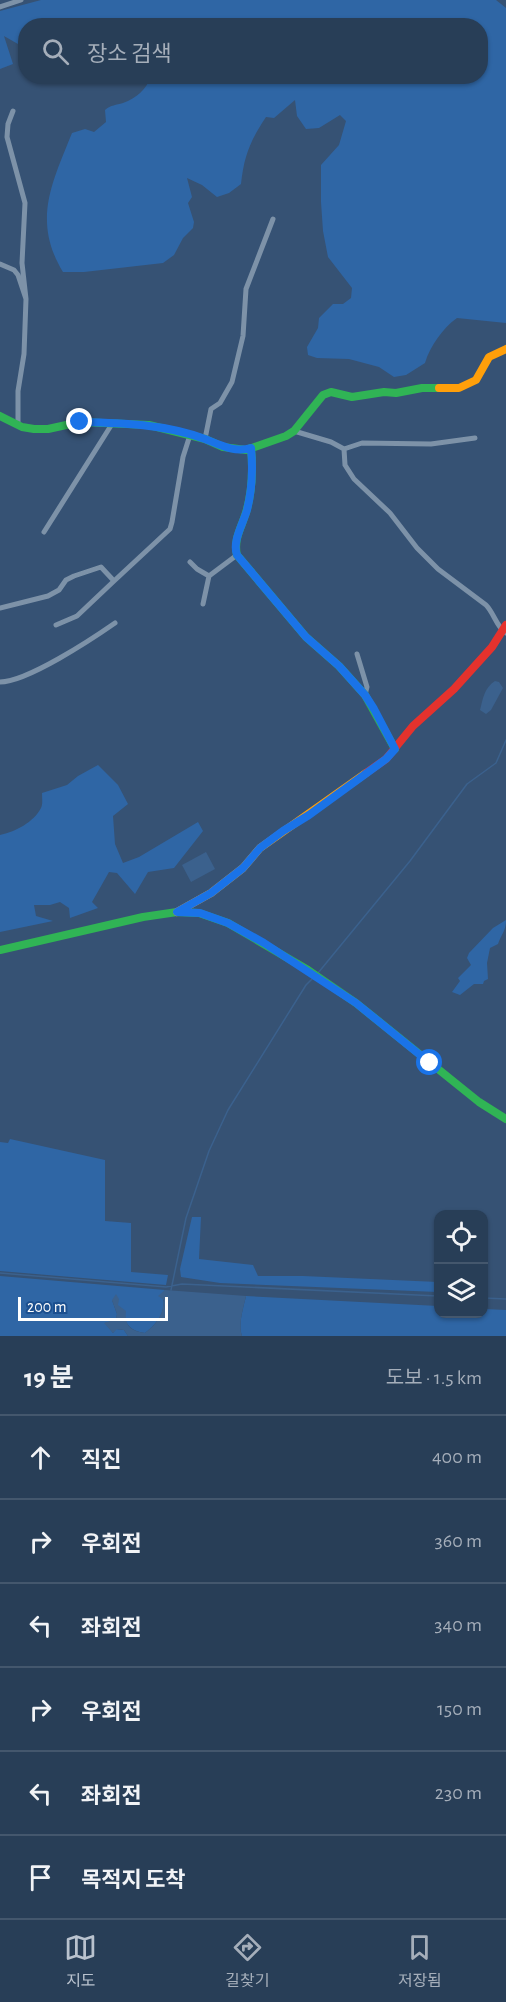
<!DOCTYPE html>
<html lang="ko">
<meta charset="utf-8">
<style>
body{margin:0;font-family:"Alegreya Sans","Noto Sans KR",sans-serif;background:#30455d;color:#f1f3f6}
.controls{position:absolute;right:18px;bottom:18px;display:grid;overflow:hidden;border-radius:12px;box-shadow:0 2px 4px #0004}
.controls button{width:54px;height:54px;display:grid;place-items:center;padding:0;border:0;border-bottom:2px solid #44576d;background:#283e57;color:#f1f3f6;font:30px sans-serif}
.scale{position:absolute;left:18px;bottom:15px;width:150px;box-sizing:border-box;padding-left:6px;border:3px solid #fff;border-top:0;font-size:16px;line-height:21px;white-space:nowrap;color:#fff;-webkit-text-stroke:4px #1b4f8f;paint-order:stroke}
.stop{position:absolute;width:18px;height:18px;margin:-14px;border:4px solid #1a73e8;border-radius:50%;background:#fff}
.stop.end{background:#1a73e8;border-color:#fff;box-shadow:0 2px 6px #0008}
.list{margin:0;padding:0;list-style:none}
h2{display:flex;justify-content:space-between;align-items:center;height:78px;margin:0;padding:0 24px;font-size:26px}
h2 small{font-size:20px;font-weight:400;color:#a5aeba}
.list li{display:grid;grid-template-columns:39px 1fr auto;gap:18px;align-items:center;box-sizing:border-box;height:84px;padding:0 24px;border-top:2px solid #44576d}
.list b{display:block;font-size:22px;white-space:nowrap}
.list em{font-size:20px;font-style:normal;color:#a5aeba}
.icon{flex:none;width:33px;height:33px;fill:none;stroke:currentColor;stroke-width:2;stroke-linecap:round;stroke-linejoin:round}
.map{position:relative;flex:none;width:506px;height:1336px;overflow:hidden}
.search{position:absolute;background:#283e57;box-shadow:0 2px 4px #0004;left:18px;right:18px;top:18px;height:66px;display:flex;align-items:center;gap:15px;box-sizing:border-box;padding:0 21px;border-radius:24px;color:#a5aeba;font-size:22px}
.sheet{height:582px;background:#283e57}
nav{display:flex;justify-content:space-around;align-items:center;box-sizing:border-box;height:84px;border-top:2px solid #44576d;background:#283e57;font-size:16px;color:#a5aeba}
nav a{display:grid;justify-items:center;gap:3px}
nav .on{color:#b9c2ce}
.map>svg:first-child{display:block}
.green{fill:#2f66a5}
.water{fill:#3b618d}
.lines{fill:none;stroke-linecap:round;stroke-linejoin:round}
.stream{stroke:#3b618d;stroke-width:1.5}
.street{stroke:#7d92a8;stroke-width:5}
.fast{stroke:#30b455;stroke-width:8}
.slow{stroke:#ff9f0a;stroke-width:8}
.jam{stroke:#e5322d;stroke-width:8}
.route{stroke:#1a73e8;stroke-width:8}
</style>
<div class="map">
<svg width="506" height="1336" viewBox="0 0 506 1336">
<rect width="100%" height="100%" fill="#365274"/>
<path class="green" d="M41 0H496L506 8V323L457 318C443 328 430 346 425 363L406 375 394 377 379 367 349 359 317 358 308 355 307 347 318 328 319 318 333 304H343L351 298 352 288 328 257 323 231 321 202V165L339 145 346 121 340 115 319 128 306 129 297 116 295 100 274 118 266 117C250 141 244 156 241 184L229 193 217 197 202 185 187 178 192 197 188 203 194 222 193 228 183 238 174 255 163 263 84 272H63C32 221 52 183 72 133L85 129 94 132 106 122 105 110C111 105 116 105 123 103 137 98 146 89 151 77L480 76V26H26L25 48 4 36 13 64 0 69V11Z
M98 765 118 785 128 804 113 816 115 844 123 863 139 857 198 822 203 831 174 868 148 872 135 894 117 873 109 872 92 902 98 908 70 918 69 908 60 902 50 905H34L36 916 53 921 0 932V835C15 832 34 822 41 808 43 804 42 798 42 793L67 785 78 776Z
M506 920C506 931 501 935 498 944L490 948 487 963 488 979 484 981 483 984H474L460 995 452 992 460 981 458 978 471 965 467 958 469 953 493 928Z
M10 1139 105 1160V1221L131 1223V1272L168 1275 166 1285 0 1271V1142L8 1143Z
M192 1217H201L199 1259 253 1265 258 1276H303L438 1282V1292L220 1283 181 1277 180 1269Z
M0 1276 165 1290 162 1295C168 1310 157 1324 145 1333 121 1330 127 1313 112 1300L117 1314 116 1320 105 1323 113 1333 116 1329 124 1330 128 1336H0Z
M246 1296 438 1306V1314H484V1309L506 1310V1336H242C238 1324 243 1309 246 1296Z"/>
<path class="water" d="M495 681 499 682 503 688 491 710 486 714 480 710C483 699 484 688 495 681Z
M206 852 215 869 191 882 182 865Z
M165 1290 246 1296C243 1309 238 1324 242 1336H128L124 1330 117 1329 113 1333 104 1323 116 1319 117 1314 112 1300 116 1294 119 1299 118 1305 126 1311C124 1326 131 1331 145 1333 157 1324 163 1315 164 1300L158 1296Z"/>
<g class="lines">
<path class="stream" d="M318 973 410 861 467 784 496 763 506 740
M0 1273 166 1287 182 1284 438 1296
M171 1290 186 1218 209 1151 228 1110 306 985 312 979
M484 1298 506 1299"/>
<path class="street" d="M0 7 21 0
M13 111 8 124 7 137 25 203 22 263 26 299
M0 264 14 270 18 275 26 299 24 354 18 391V425
M294 431 331 442 344 449 345 465 354 479 390 513 417 548 438 569 486 605C494 613 497 628 506 633
M205 439 211 409 220 403 232 382 243 336 246 289 273 219
M344 449 362 443 431 444 475 438
M44 532 112 424
M190 562 197 569 209 576
M203 604 209 576 237 555
M0 608 48 596 59 590 66 580 74 576 101 567 114 581 170 529 172 522 183 457 190 435
M56 625 77 616 114 581
M357 654 367 687 365 695
M0 682C27 682 92 639 115 623"/>
<path class="fast" d="M0 416 22 427 34 429H48L80 422 149 425 205 439 223 447 246 450 286 436 294 431 323 395 331 392 352 397 384 392 396 393 422 388H439
M251 448C253 468 252 490 247 509 243 525 233 538 237 555L306 637 339 666 365 695 395 749
M0 950 143 917 177 912 199 913 228 923 308 970 356 1003 479 1102 506 1119"/>
<path class="slow" d="M439 388H459L476 380 489 357 506 349
M177 912 211 893 243 868 260 848 366 773"/>
<path class="jam" d="M366 773 386 759 413 726 454 689 492 647 506 625"/>
</g>
<g class="lines">
<path class="route" d="M80 422C122 423 165 424 205 439 220 445 235 453 251 448 253 468 252 490 247 510 243 524 232 541 237 555L306 637 339 666 365 695 374 709 395 749 386 759 309 815 283 831 260 848 243 868 211 893 177 912 200 913 228 923 264 943 356 1003 430 1063"/>
</g>
</svg>
<div class="controls">
<button><svg class="icon" aria-label="locate" viewBox="0 0 24 24"><circle cx="12" cy="12" r="6"/><path d="M12 2v4M12 18v4M2 12h4M18 12h4"/></svg></button>
<button><svg class="icon" aria-label="layers" viewBox="0 0 24 24"><path d="M12 4l9 5-9 5-9-5zM3 14l9 5 9-5"/></svg></button>
</div>
<div class="scale">200 m</div>
<div class="stop" style="left:430px;top:1063px"></div>
<div class="stop end" style="left:80px;top:422px"></div>
<div class="search"><svg class="icon" aria-label="search" viewBox="0 0 24 24"><circle cx="10" cy="10" r="6"/><path d="M15 15l6 6"/></svg>장소 검색</div>
</div>
<section class="sheet">
<h2>19 분<small>도보 · 1.5 km</small></h2>
<ul class="list">
<li><svg class="icon" aria-label="ahead" viewBox="0 0 24 24"><path d="M12 20V5M6 11l6-6 6 6"/></svg><div><b>직진</b></div><em>400 m</em></li>
<li><svg class="icon" aria-label="right" viewBox="0 0 24 24"><path d="M7 20v-9h11M14 6l5 5-5 5"/></svg><div><b>우회전</b></div><em>360 m</em></li>
<li><svg class="icon" aria-label="left" viewBox="0 0 24 24"><path d="M17 20v-9H6M10 6l-5 5 5 5"/></svg><div><b>좌회전</b></div><em>340 m</em></li>
<li><svg class="icon" aria-label="right" viewBox="0 0 24 24"><path d="M7 20v-9h11M14 6l5 5-5 5"/></svg><div><b>우회전</b></div><em>150 m</em></li>
<li><svg class="icon" aria-label="left" viewBox="0 0 24 24"><path d="M17 20v-9H6M10 6l-5 5 5 5"/></svg><div><b>좌회전</b></div><em>230 m</em></li>
<li><svg class="icon" aria-label="arrive" viewBox="0 0 24 24"><path d="M6 21V4h12l-3 4 3 4H6"/></svg><div><b>목적지 도착</b></div></li>
</ul>
</section>
<nav>
<a class="on"><svg class="icon" aria-label="map" viewBox="0 0 24 24"><path d="M3 6l6-2 6 2 6-2v14l-6 2-6-2-6 2zM9 4v14M15 6v14"/></svg>지도</a>
<a><svg class="icon" aria-label="directions" viewBox="0 0 24 24"><path d="M12 3l9 9-9 9-9-9zM9 14v-3h6M13 9l2 2-2 2"/></svg>길찾기</a>
<a><svg class="icon" aria-label="saved" viewBox="0 0 24 24"><path d="M7 4h10v16l-5-4-5 4z"/></svg>저장됨</a>
</nav>
